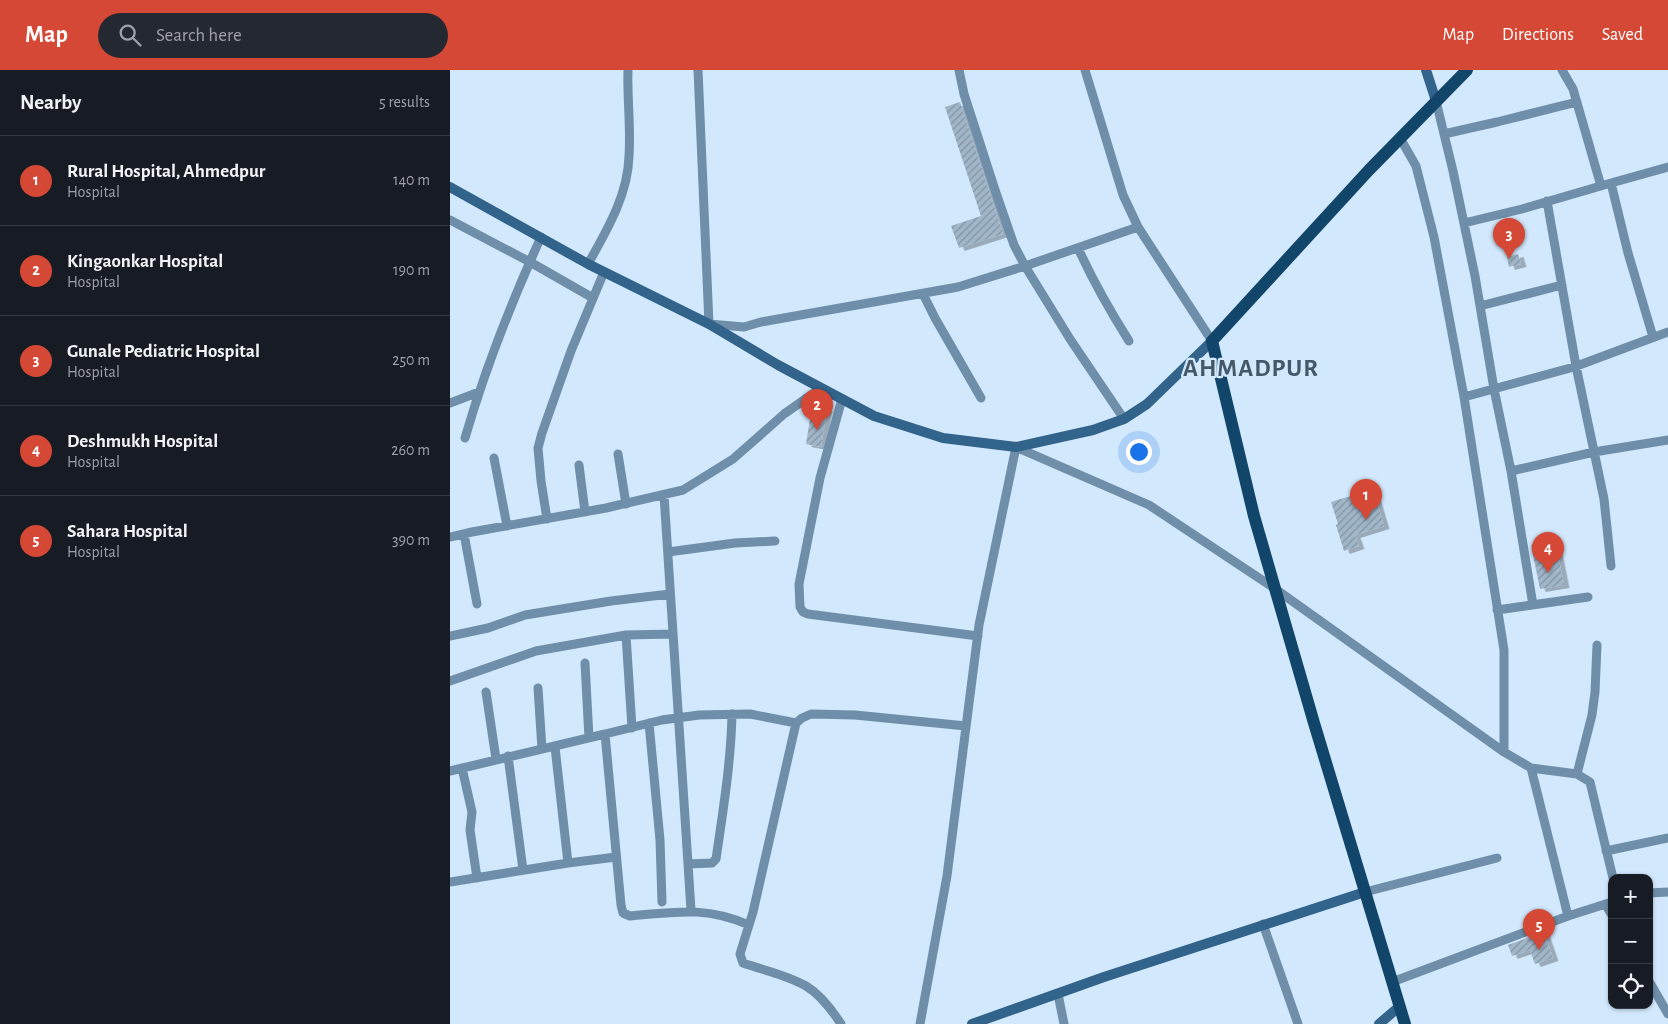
<!DOCTYPE html>
<meta charset="utf-8">
<style>
body{margin:0;font-family:"Alegreya Sans",sans-serif;background:#242831;color:#f1f3f6}
.controls{position:absolute;right:15px;bottom:15px;display:grid;overflow:hidden;border-radius:10px;box-shadow:0 1px 4px #0004}
.controls button{width:45px;height:45px;display:grid;place-items:center;padding:0;border:0;border-bottom:1px solid #363941;background:#171b24;color:#f1f3f6;font:25px sans-serif}
.you{position:absolute;left:688px;top:381px;width:18px;height:18px;margin:-12px;border:4px solid #fff;border-radius:50%;background:#1a73e8;box-shadow:0 0 0 8px #1a73e833}
.badge{display:grid;place-items:center;width:32px;height:32px;border-radius:50%;background:#d44835;color:#fff;font-size:16px;font-weight:700}
.pin{position:absolute;translate:-50% -41px;filter:drop-shadow(0 1px 2px #0008)}
.pin::after{content:'';position:absolute;top:26px;width:18px;height:15px;background:inherit;clip-path:polygon(0 0,100% 0,50% 100%)}
.list{margin:0;padding:0;list-style:none}
h2{display:flex;justify-content:space-between;align-items:center;height:65px;margin:0;padding:0 20px;font-size:21px}
h2 small{font-size:16px;font-weight:400;color:#9ea1a6}
.list li{display:grid;grid-template-columns:32px 1fr auto;gap:15px;align-items:center;box-sizing:border-box;height:90px;padding:0 20px;border-top:1px solid #363941}
.list b{display:block;font-size:19px;white-space:nowrap}
.list p{margin:0;font-size:16px;white-space:nowrap;color:#9ea1a6}
.list em{font-size:16px;font-style:normal;color:#9ea1a6}
.icon{flex:none;width:28px;height:28px;fill:none;stroke:currentColor;stroke-width:2;stroke-linecap:round;stroke-linejoin:round}
.map{position:relative;flex:none;width:1218px;height:954px;overflow:hidden}
header{display:flex;align-items:center;gap:30px;box-sizing:border-box;height:70px;padding:0 25px;background:#d44835;color:#fff}
header strong{font-size:24px}
nav{display:flex;gap:28px;margin-inline-start:auto;font-size:18px}
.search{width:350px;height:45px;background:#242831;display:flex;align-items:center;gap:12px;box-sizing:border-box;padding:0 18px;border-radius:28px;color:#9ea1a6;font-size:19px}
main{display:flex}
aside{flex:1;background:#171b24}
.map>svg:first-child{display:block}
.building{fill:url(#building-hatch);filter:url(#shadow)}
.lines{fill:none;stroke-linecap:round;stroke-linejoin:round}
.street{stroke:#6e8ea9;stroke-width:9}
.secondary{stroke:#32638b;stroke-width:10}
.primary{stroke:#11456a;stroke-width:12}
.labels{text-anchor:middle;dominant-baseline:central;stroke-width:4.5;stroke-linejoin:round;paint-order:stroke}
.district-label{font-size:25px;font-weight:bold;letter-spacing:1px;fill:#455869;stroke:#d2e8fc}
</style>
<header>
<strong>Map</strong>
<div class="search"><svg class="icon" aria-label="search" viewBox="0 0 24 24"><circle cx="10" cy="10" r="6"/><path d="M15 15l6 6"/></svg>Search here</div>
<nav><a>Map</a><a>Directions</a><a>Saved</a></nav>
</header>
<main>
<aside>
<h2>Nearby<small>5 results</small></h2>
<ul class="list">
<li><span class="badge">1</span><div><b>Rural Hospital, Ahmedpur</b><p>Hospital</p></div><em>140 m</em></li>
<li><span class="badge">2</span><div><b>Kingaonkar Hospital</b><p>Hospital</p></div><em>190 m</em></li>
<li><span class="badge">3</span><div><b>Gunale Pediatric Hospital</b><p>Hospital</p></div><em>250 m</em></li>
<li><span class="badge">4</span><div><b>Deshmukh Hospital</b><p>Hospital</p></div><em>260 m</em></li>
<li><span class="badge">5</span><div><b>Sahara Hospital</b><p>Hospital</p></div><em>390 m</em></li>
</ul>
</aside>
<div class="map">
<svg width="1218" height="954" viewBox="0 0 1218 954">
<defs>
<pattern id="building-hatch" width="6" height="6" patternUnits="userSpaceOnUse" patternTransform="scale(1.25)"><rect width="6" height="6" fill="#a1b7c9"/><path d="M-1 1l2-2M0 6l6-6M5 7l2-2" fill="none" stroke="#8294a3"/></pattern>
<filter id="shadow"><feDropShadow dx="5.5" dy="3" stdDeviation="0" flood-color="#0004"/></filter>
</defs>
<rect width="100%" height="100%" fill="#d2e8fc"/>
<path class="building" d="M510 32 553 164 509 178 501 156 531 146 495 37Z
M1068 184 1071 194 1059 197 1057 187Z
M362 336 377 338 371 377 356 374Z
M923 419 934 456 905 465 909 476 894 481 886 455 888 454 881 432Z
M1105 470 1114 515 1090 519 1081 475Z
M1094 862 1103 888 1085 894 1080 880 1062 886 1058 875Z"/>
<g class="lines">
<path class="street" d="M248 0 259 254 294 257 311 252 508 217 575 196 688 157
M509 0 514 24 545 120 564 175 575 196 620 269 674 349
M635 0 673 125 688 157 762 271
M1112 0 1123 19 1151 116
M986 31 1003 101 1025 206 1044 319 1061 401 1083 535
M994 64 1047 52 1127 32
M950 68 966 96 984 167 1014 327 1124 297 1218 262
M1097 131 1126 296 1154 429 1161 496
M0 150 80 192 143 228
M1014 153 1072 139 1161 113
M628 178C643 211 660 241 679 271
M138 194C157 160 178 125 179 86 181 57 177 28 178 0
M473 224 485 248 531 328
M1030 236 1112 215
M1203 267 1178 183 1161 113 1218 97
M392 329 370 408 349 514 350 537 353 542 358 544 528 566
M0 333 29 322
M15 368C35 299 61 233 91 167
M168 384 176 434
M44 388 57 456
M129 395 135 442
M1061 401 1144 382 1218 370
M214 425 241 840
M97 449 91 411 88 378 92 363 121 281 154 202
M14 464 27 534
M0 467 22 462 156 438 233 420 283 389 334 344 371 318
M218 482 285 473 325 471
M1047 540 1138 527
M176 565 182 658
M0 566 38 558 75 545 161 531 220 524
M135 593 139 668
M0 611 86 581 176 565 223 564
M88 618 92 679
M36 622 46 689
M199 653 210 770 212 832
M346 653 303 842 290 884 293 893C313 900 337 905 356 916 371 925 382 940 391 954
M155 664 212 650 249 645 300 644 346 653 352 648 361 644 405 645 516 656
M105 677 118 793
M58 686 73 800
M12 698 22 742 20 760 27 808
M1081 698 1127 704 1140 712 1163 808
M0 701 155 664 171 835 173 843 180 846C225 842 256 836 299 855
M1127 704 1142 645 1145 622 1147 575
M1156 781 1218 768
M238 794 262 793 266 789C273 741 281 692 282 644
M0 812 118 793 166 787
M915 822 1047 788
M1199 823 1218 822
M1155 834 1162 845
M1118 846 1162 832
M813 854 848 954
M1199 911 1218 944
M942 912 1118 846 1081 698 1054 682
M608 924 614 954
M470 954 497 806 529 555 566 377 699 435 824 518 1054 682V580L1014 327"/>
<path class="secondary" d="M976 0 986 31
M0 117 138 194 259 254 328 295 424 346 493 368 566 377 643 360 674 349 697 334 762 271
M522 954 654 907 915 822
M929 954 950 936"/>
<path class="primary" d="M955 954 864 653 804 446 762 271 919 100 1017 0"/>
</g>
<g class="labels">
<g class="district-label">
<text x="801" y="298">AHMADPUR</text>
</g>
</g>
</svg>
<div class="controls">
<button>+</button>
<button>−</button>
<button><svg class="icon" aria-label="locate" viewBox="0 0 24 24"><circle cx="12" cy="12" r="6"/><path d="M12 2v4M12 18v4M2 12h4M18 12h4"/></svg></button>
</div>
<div class="you"></div>
<div class="pin badge" style="left:916px;top:450px">1</div>
<div class="pin badge" style="left:367px;top:360px">2</div>
<div class="pin badge" style="left:1059px;top:189px">3</div>
<div class="pin badge" style="left:1098px;top:503px">4</div>
<div class="pin badge" style="left:1089px;top:880px">5</div>
</div>
</main>
